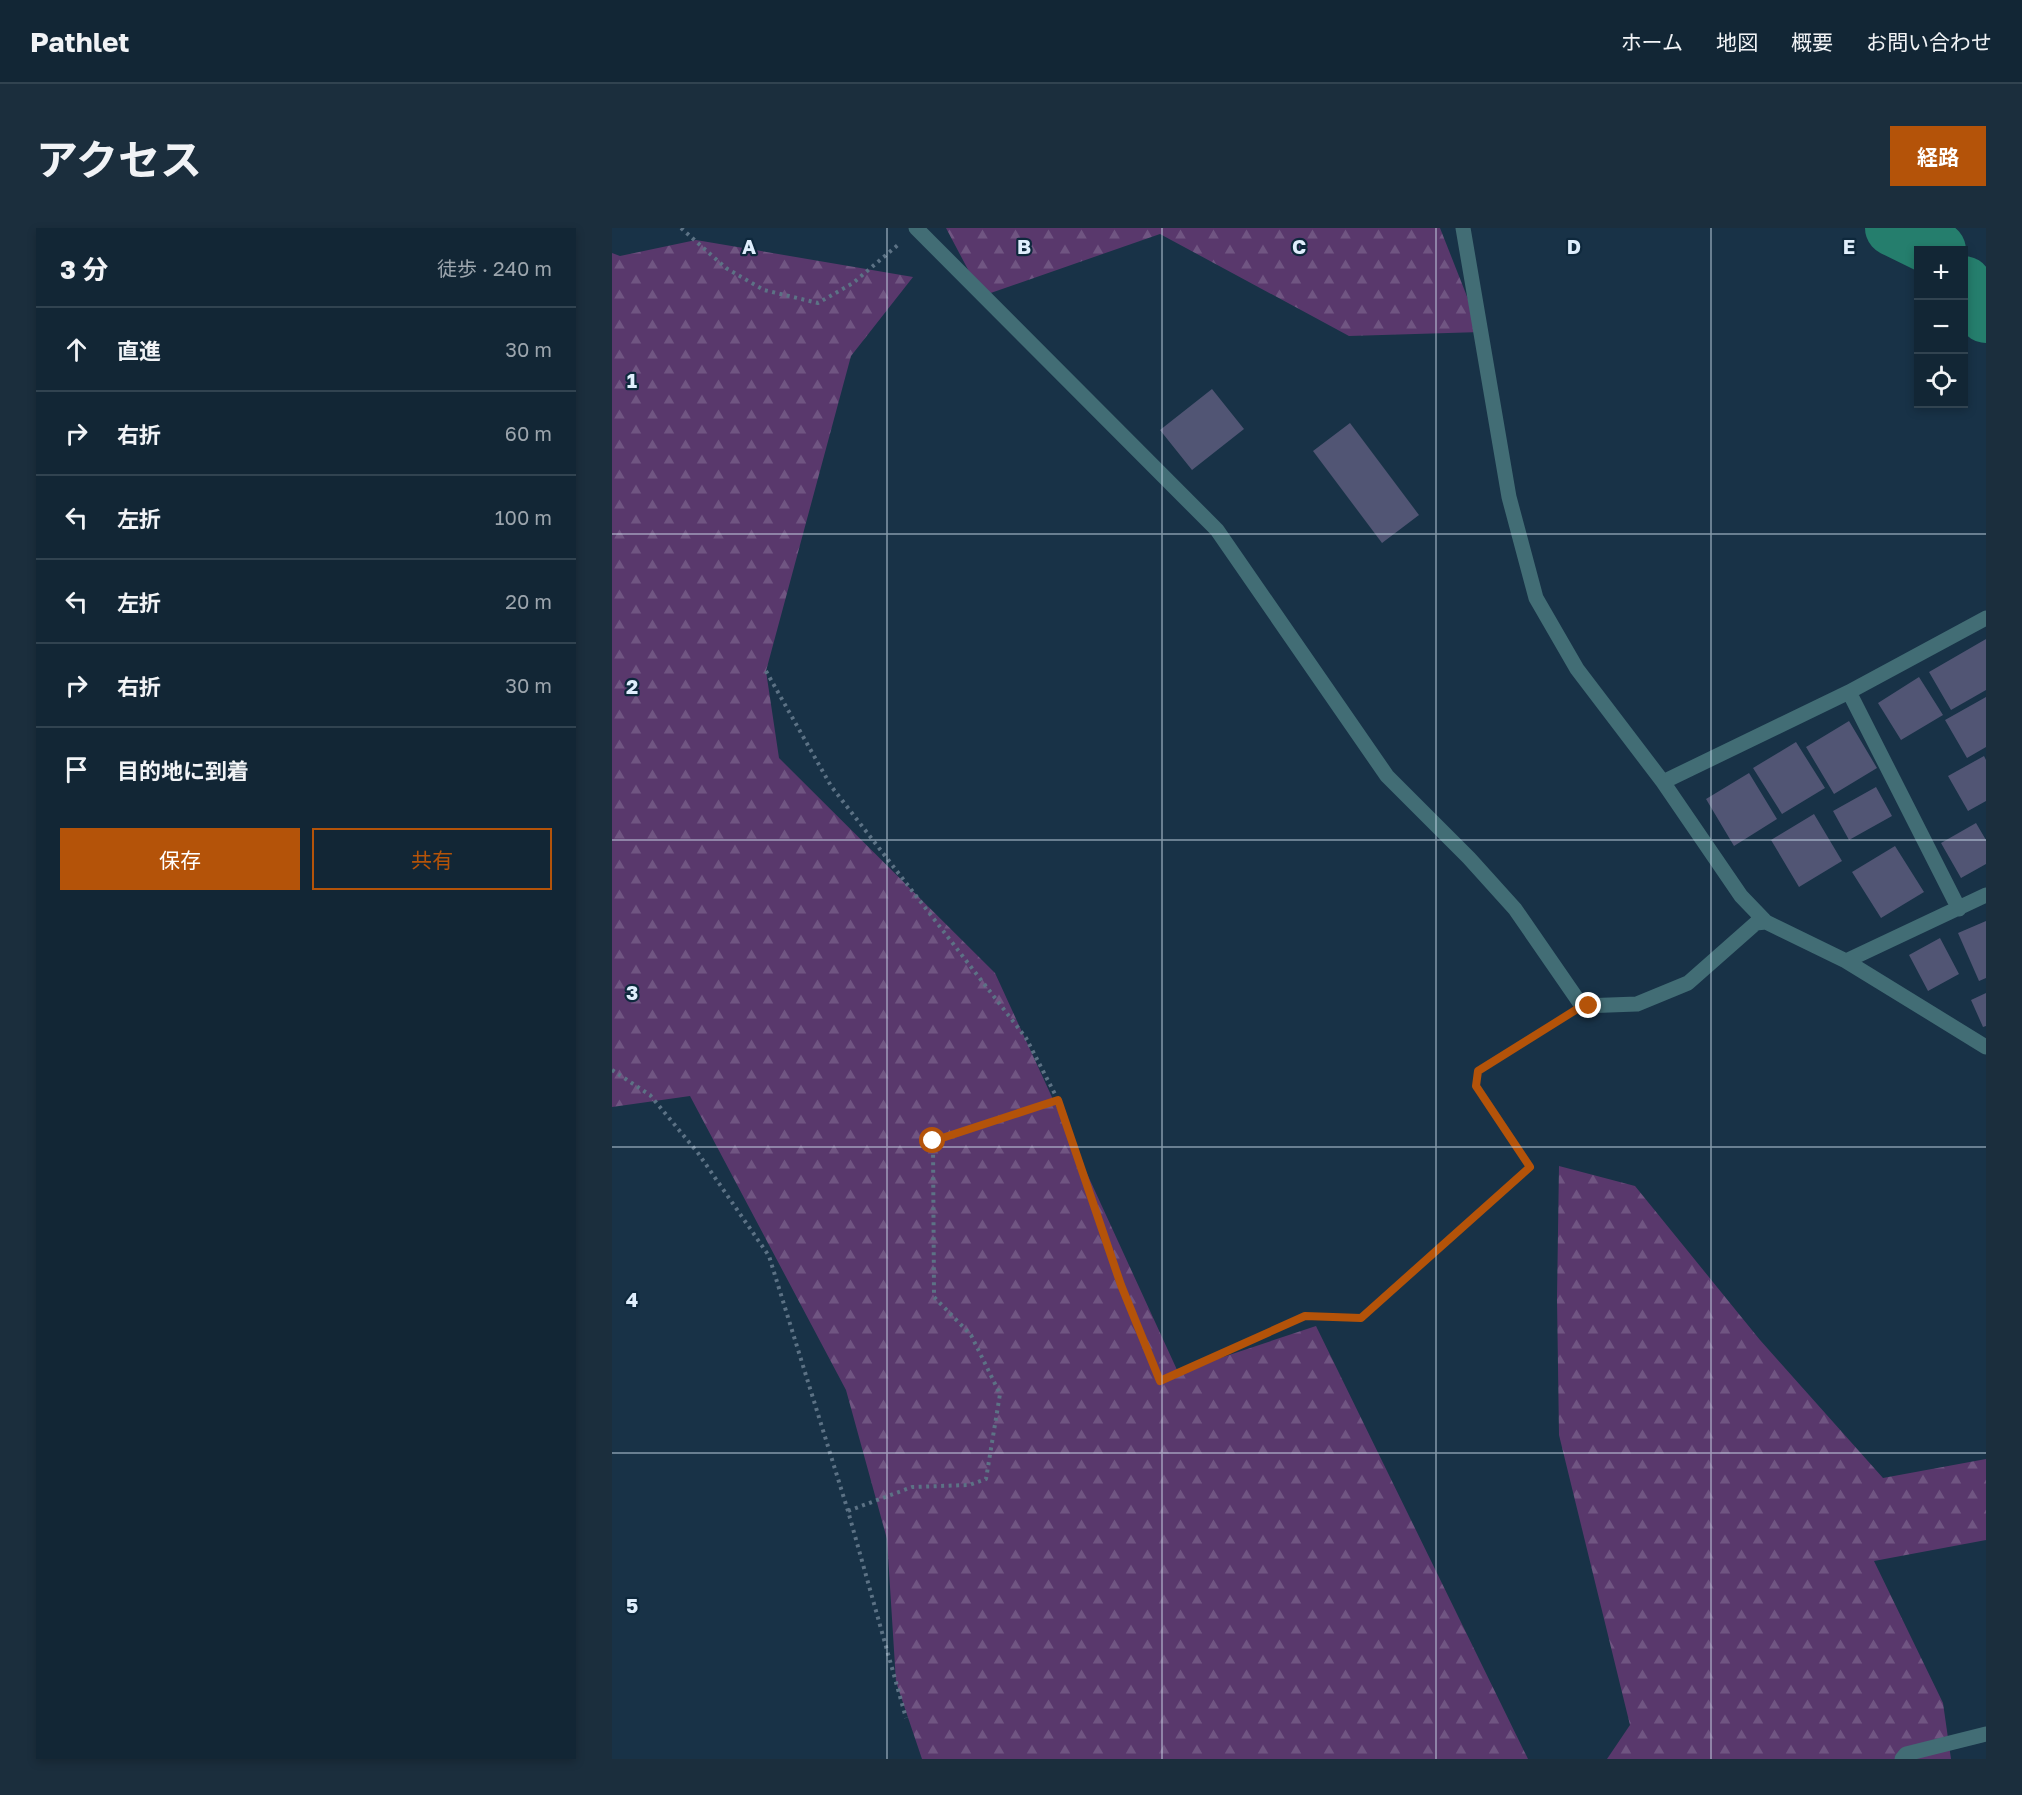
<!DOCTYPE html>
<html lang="ja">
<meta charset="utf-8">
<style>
body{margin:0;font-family:"Golos Text","Noto Sans JP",sans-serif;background:#1b2e3d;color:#f1f3f6}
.controls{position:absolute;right:18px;top:18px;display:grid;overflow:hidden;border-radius:0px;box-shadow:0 3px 9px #0003}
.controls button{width:54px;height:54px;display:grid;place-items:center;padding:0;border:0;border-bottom:2px solid #314350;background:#122635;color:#f1f3f6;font:30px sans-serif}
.stop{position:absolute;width:18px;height:18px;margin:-14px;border:4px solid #b45309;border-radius:50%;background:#fff}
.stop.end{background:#b45309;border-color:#fff;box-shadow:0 2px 6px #0008}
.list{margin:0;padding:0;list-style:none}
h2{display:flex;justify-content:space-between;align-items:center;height:78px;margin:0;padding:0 24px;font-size:26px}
h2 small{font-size:20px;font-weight:400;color:#9ca5ad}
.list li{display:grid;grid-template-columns:39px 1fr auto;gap:18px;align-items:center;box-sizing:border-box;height:84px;padding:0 24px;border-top:2px solid #314350}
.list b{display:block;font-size:22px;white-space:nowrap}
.list em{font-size:20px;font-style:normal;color:#9ca5ad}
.actions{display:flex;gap:12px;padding:18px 24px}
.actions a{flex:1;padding:14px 0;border:2px solid #b45309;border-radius:0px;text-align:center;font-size:21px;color:#b45309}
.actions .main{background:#b45309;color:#fff}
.icon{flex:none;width:33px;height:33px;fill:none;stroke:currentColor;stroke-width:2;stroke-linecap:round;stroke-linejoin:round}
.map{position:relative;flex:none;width:1374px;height:1531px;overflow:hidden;border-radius:0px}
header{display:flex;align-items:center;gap:36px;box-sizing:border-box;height:84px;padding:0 30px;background:#122635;border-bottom:2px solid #314350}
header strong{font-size:28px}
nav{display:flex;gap:33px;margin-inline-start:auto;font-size:21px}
.intro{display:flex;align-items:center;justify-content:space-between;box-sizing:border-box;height:144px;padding:0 36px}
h1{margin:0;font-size:42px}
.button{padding:15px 27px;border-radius:0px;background:#b45309;color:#fff;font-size:21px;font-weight:700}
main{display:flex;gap:36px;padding:0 36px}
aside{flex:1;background:#122635;border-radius:0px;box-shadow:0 3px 9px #0003}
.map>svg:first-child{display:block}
.forest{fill:url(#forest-firs)}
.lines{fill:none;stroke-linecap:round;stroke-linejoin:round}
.river{stroke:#257e6d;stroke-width:56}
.building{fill:#515574}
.path{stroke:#5c7285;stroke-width:4;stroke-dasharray:3 4.5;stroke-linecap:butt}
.minor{stroke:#426d75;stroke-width:15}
.route{stroke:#b45309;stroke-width:8}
.grid{fill:none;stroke:#dfeefc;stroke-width:1.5;stroke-opacity:0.55}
.grid-label{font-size:20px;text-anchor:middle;font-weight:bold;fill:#dfeefc;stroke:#0e283c;stroke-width:4.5;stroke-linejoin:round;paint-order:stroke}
</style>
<header>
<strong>Pathlet</strong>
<nav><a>ホーム</a><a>地図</a><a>概要</a><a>お問い合わせ</a></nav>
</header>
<div class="intro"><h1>アクセス</h1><a class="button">経路</a></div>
<main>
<aside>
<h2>3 分<small>徒歩 · 240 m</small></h2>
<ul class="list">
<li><svg class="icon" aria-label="ahead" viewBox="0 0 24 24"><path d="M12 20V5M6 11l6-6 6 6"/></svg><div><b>直進</b></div><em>30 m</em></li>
<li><svg class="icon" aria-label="right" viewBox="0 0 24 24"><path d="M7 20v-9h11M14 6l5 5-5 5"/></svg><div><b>右折</b></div><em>60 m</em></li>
<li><svg class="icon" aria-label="left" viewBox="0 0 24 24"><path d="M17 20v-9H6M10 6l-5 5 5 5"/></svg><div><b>左折</b></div><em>100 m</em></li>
<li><svg class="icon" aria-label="left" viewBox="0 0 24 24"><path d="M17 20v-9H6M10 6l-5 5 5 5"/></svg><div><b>左折</b></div><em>20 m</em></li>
<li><svg class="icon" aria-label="right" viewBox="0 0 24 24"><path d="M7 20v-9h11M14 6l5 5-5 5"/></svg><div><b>右折</b></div><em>30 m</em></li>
<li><svg class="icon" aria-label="arrive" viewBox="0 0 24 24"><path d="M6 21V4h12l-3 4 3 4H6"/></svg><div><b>目的地に到着</b></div></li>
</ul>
<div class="actions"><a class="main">保存</a><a>共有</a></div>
</aside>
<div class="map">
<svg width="1374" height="1531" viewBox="0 0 1374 1531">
<defs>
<pattern id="forest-firs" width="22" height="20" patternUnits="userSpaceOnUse" patternTransform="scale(1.5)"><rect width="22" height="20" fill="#59386c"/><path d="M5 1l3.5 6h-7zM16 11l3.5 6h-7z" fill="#705582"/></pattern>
</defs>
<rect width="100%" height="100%" fill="#183247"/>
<path class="forest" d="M334 0H828L869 104 737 108 548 6 370 68Z
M84 12 301 49 239 128 154 443 167 530 383 745 566 1144 704 1098 916 1531H310L284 1454 275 1311 234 1162 78 868 0 879V25L8 28Z
M947 938 1023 958 1148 1112 1271 1250 1374 1231V1312L1262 1333 1331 1475 1339 1531H995L1018 1497 947 1207 945 1070Z"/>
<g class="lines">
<path class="river" d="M1281 0 1326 22
M1352 56 1374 87"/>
</g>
<path class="building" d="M600 161 632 201 580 242 548 202Z
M738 195 807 287 770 315 701 223Z
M1374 411V462L1339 482 1317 444Z
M1307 449 1331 487 1289 512 1266 475Z
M1374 469V519L1355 530 1333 492Z
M1237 493 1265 540 1222 566 1194 519Z
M1184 514 1213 560 1170 586 1141 540Z
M1372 528 1374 532V573L1356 583 1336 548Z
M1137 545 1165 591 1122 618 1094 571Z
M1264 559 1280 588 1237 612 1221 583Z
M1202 586 1230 633 1187 659 1159 612Z
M1364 595 1374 612V636L1349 650 1329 615Z
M1283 618 1312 664 1269 690 1240 644Z
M1374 693V750L1367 753 1346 705Z
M1328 710 1347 746 1316 763 1297 727Z
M1374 765V798L1371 799 1359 772Z"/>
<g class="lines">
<path class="path" d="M69 0 114 40 152 62 206 75 241 55 287 16
M154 443 219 558 414 810 446 872 509 1057 548 1153 693 1088 749 1090 919 939 865 858 866 843 951 789
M0 842 38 867 86 925 157 1028 236 1283 294 1490
M236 1283 300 1259 357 1257 374 1251 388 1166 359 1107 322 1069 321 913 446 872"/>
<path class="minor" d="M304 0 605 302 775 548 857 630 903 681 970 778 1025 776 1076 755 1144 695 1154 694
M851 0 897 269 924 370 965 441 1051 554 1129 668 1154 694 1234 733 1374 819
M1237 464 1347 681
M1051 554 1237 464 1374 390
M1234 733 1374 667
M1290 1531 1294 1526 1374 1506"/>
</g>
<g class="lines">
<path class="route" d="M321 913 446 872 509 1057 548 1153 693 1088 749 1090 918 939 864 858 866 843 970 778H977"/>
</g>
<path class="grid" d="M275 0V1531M550 0V1531M824 0V1531M1099 0V1531M0 306H1374M0 612H1374M0 919H1374M0 1225H1374"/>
<g class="grid-label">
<text x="137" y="26">A</text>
<text x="412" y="26">B</text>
<text x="687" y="26">C</text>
<text x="962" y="26">D</text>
<text x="1237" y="26">E</text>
<text x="20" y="160">1</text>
<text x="20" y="466">2</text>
<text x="20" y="772">3</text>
<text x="20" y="1079">4</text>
<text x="20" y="1385">5</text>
</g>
</svg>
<div class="controls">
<button>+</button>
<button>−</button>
<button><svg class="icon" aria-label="locate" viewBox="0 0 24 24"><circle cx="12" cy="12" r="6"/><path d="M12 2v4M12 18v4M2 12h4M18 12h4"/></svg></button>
</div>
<div class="stop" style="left:321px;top:913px"></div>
<div class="stop end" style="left:977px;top:778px"></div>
</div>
</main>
